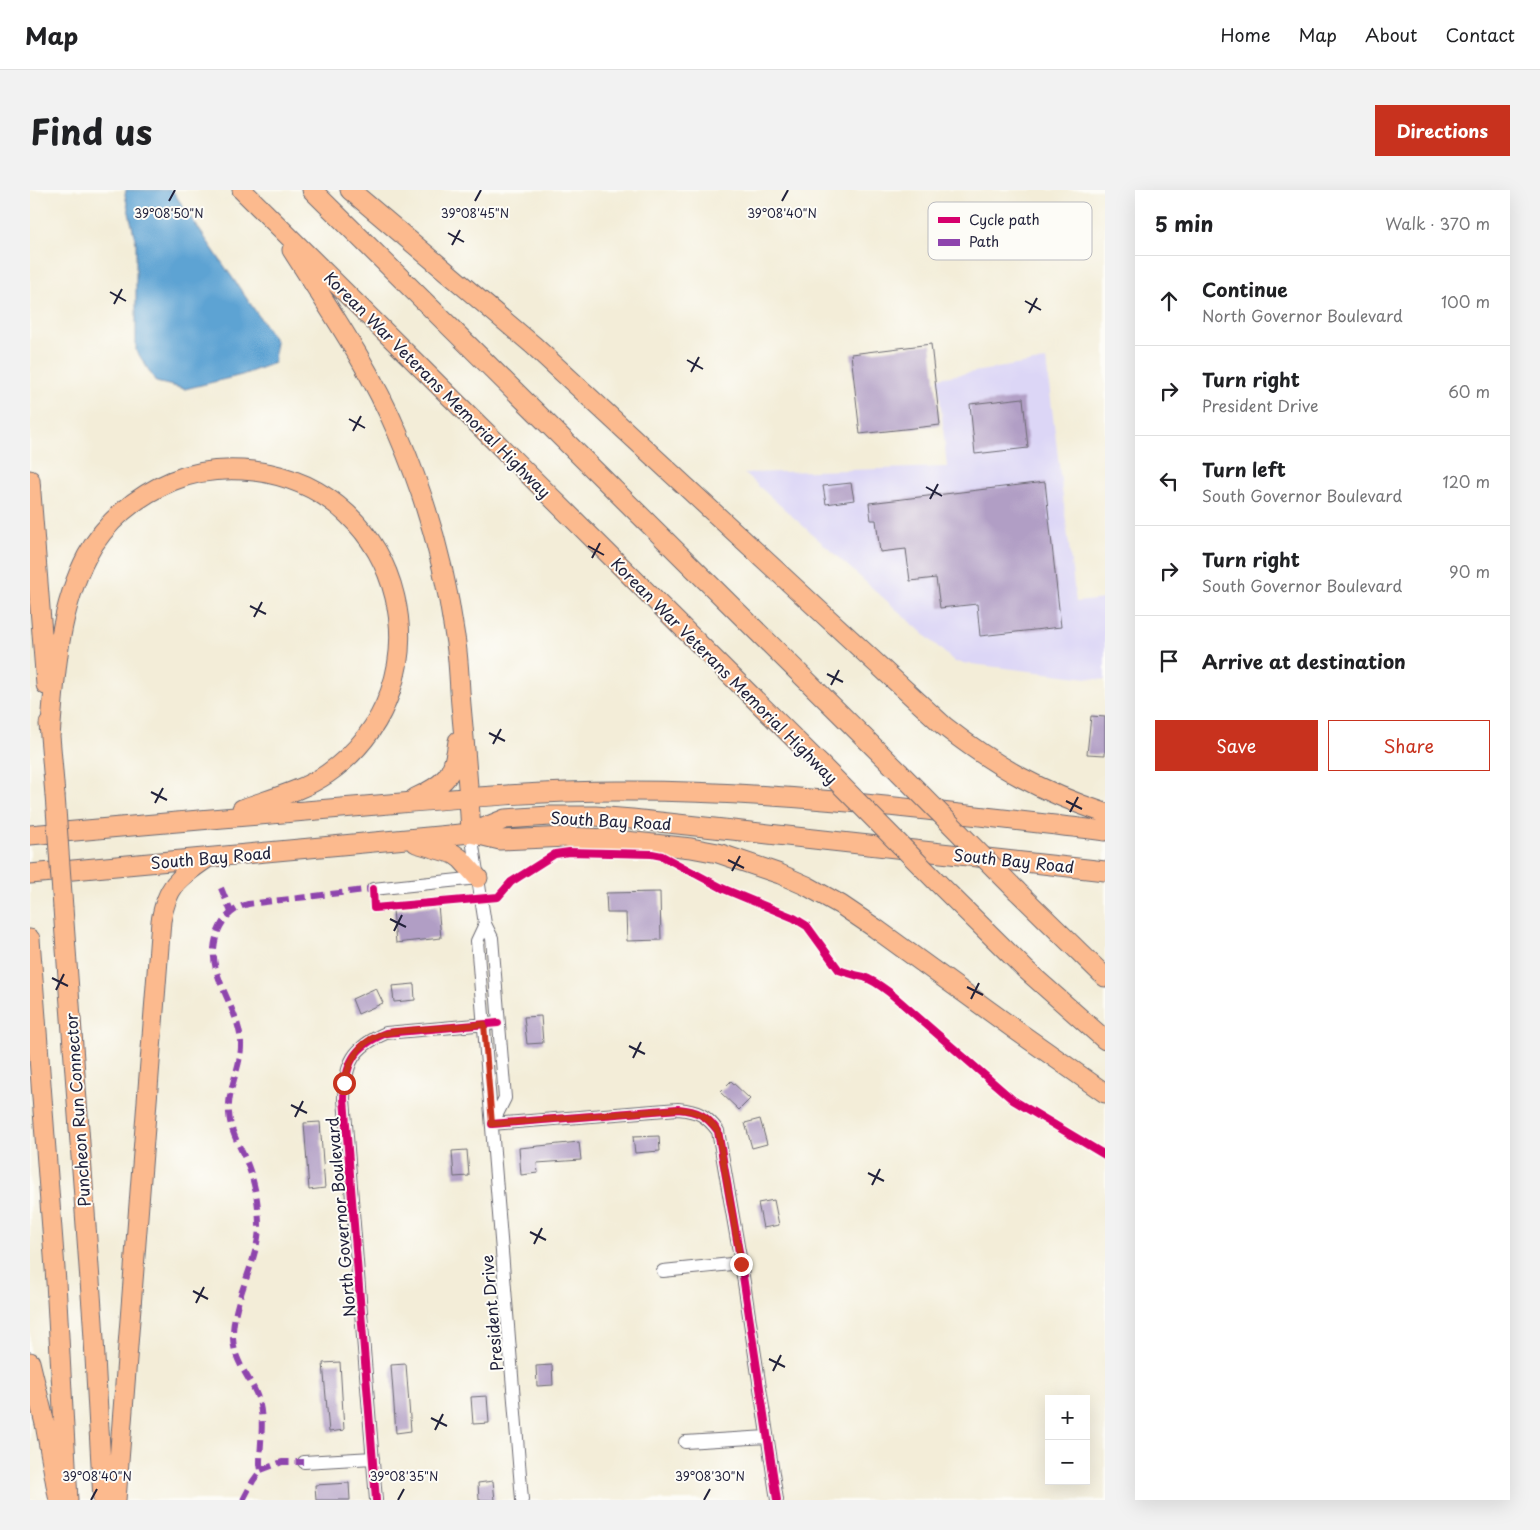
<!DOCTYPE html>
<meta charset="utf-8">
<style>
body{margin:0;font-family:"Playpen Sans",sans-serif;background:#f2f2f2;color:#202124}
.controls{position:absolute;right:15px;bottom:15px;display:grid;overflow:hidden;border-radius:0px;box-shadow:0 5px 20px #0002}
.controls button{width:45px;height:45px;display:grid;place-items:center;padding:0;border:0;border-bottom:1px solid #e0e0e0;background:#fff;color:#202124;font:25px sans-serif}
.stop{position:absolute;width:15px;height:15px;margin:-11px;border:4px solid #c8321e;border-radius:50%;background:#fff}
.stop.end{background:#c8321e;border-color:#fff;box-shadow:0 1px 5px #0008}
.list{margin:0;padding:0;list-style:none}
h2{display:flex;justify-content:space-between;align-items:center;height:65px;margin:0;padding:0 20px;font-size:21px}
h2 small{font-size:16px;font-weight:400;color:#757577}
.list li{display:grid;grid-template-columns:32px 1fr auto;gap:15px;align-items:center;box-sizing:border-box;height:90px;padding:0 20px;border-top:1px solid #e0e0e0}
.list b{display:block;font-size:19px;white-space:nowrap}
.list p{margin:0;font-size:16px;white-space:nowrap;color:#757577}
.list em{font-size:16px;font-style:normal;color:#757577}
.actions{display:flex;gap:10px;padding:15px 20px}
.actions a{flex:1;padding:11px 0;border:1px solid #c8321e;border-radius:0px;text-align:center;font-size:18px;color:#c8321e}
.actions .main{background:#c8321e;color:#fff}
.icon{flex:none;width:28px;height:28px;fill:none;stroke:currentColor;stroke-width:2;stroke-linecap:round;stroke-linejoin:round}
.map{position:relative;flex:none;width:1075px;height:1310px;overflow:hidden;border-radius:0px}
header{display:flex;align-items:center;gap:30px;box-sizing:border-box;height:70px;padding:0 25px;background:#fff;border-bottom:1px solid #e0e0e0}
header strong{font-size:24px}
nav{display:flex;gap:28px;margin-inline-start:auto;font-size:18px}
.intro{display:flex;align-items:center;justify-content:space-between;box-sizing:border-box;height:120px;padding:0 30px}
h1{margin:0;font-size:35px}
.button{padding:12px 22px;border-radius:0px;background:#c8321e;color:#fff;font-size:18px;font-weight:700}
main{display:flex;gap:30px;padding:0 30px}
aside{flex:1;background:#fff;border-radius:0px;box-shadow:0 5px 20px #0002}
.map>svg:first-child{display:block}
.built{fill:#dcd6f6}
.water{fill:#5da3d3;stroke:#406287}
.building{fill:#b19ec5}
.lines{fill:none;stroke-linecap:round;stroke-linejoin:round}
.minor-casing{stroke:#6b6972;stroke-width:14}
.highway-casing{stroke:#6b6972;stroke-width:21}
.minor{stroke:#fff;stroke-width:12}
.highway{stroke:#fcba8e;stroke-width:19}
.highway-bridge-casing{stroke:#6b6972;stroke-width:21;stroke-linecap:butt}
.highway-bridge{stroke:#fcba8e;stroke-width:19}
.quiet{stroke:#8e44ad;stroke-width:6;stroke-dasharray:12 6;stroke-linecap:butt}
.cycleway-casing{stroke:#fdfcf7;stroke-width:11}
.cycleway{stroke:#d6006c;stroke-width:8}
.route{stroke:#c8321e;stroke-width:6}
.ticks{fill:none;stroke:#22223b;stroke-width:2}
.labels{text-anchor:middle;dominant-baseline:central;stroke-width:4;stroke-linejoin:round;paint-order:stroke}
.street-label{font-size:16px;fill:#22223b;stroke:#fdfcf7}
.key{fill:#fdfcf7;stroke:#bbbbbf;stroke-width:1}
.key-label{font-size:14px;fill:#22223b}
.ticks-label{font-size:12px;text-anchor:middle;fill:#22223b;stroke:#fdfcf7;stroke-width:4;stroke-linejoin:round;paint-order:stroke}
</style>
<header>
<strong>Map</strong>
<nav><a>Home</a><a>Map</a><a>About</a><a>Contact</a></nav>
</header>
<div class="intro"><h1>Find us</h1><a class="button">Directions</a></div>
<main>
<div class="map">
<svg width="1075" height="1310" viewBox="0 0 1075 1310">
<rect width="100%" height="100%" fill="#fdfcf7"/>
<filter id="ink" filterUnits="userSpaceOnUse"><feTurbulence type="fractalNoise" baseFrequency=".02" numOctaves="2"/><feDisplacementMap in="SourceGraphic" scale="10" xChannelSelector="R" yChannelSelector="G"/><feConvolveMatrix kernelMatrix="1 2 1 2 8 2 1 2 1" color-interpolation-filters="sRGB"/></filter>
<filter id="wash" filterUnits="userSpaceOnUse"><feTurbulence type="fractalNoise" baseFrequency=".0096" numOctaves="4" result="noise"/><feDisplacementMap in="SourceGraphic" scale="20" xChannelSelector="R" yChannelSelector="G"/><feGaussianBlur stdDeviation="1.12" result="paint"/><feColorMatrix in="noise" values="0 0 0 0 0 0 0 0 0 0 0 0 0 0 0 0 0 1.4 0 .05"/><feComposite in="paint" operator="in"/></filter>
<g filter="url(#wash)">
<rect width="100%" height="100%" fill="#f3edd8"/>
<path class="built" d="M1016 170 1046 412 1075 409V490L925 472 714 283 917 277 908 188Z"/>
<path class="water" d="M96 0H142L246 151 244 173 212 185 155 199 126 192 106 160V53L95 5Z"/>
<g id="blocks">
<path class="building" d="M901 154 910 235 830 244 821 164Z
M993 208 998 258 945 264 940 214Z
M1015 292 1031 437 950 446 947 414 910 418 906 388 880 391 876 359 850 362 846 330H841L839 313Z
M821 293 824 310 796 314 793 296Z
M1061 526 1075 527V565L1057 564Z
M630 702 631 750 597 751 596 723H577L576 703Z
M408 715 411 748 366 753 363 720Z
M384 794 385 810 364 812 362 796Z
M346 798 353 813 328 824 322 809Z
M511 826 513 853 497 854 494 827Z
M701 891 720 909 709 920 690 902Z
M730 929 737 954 722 958 715 933Z
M290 932 295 998 279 1000 274 933Z
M629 946 630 961 605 963 603 947Z
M549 952 551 970 507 973 508 983 491 985 489 958Z
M437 960 439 986 424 987 422 961Z
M744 1010 749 1035 733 1038 728 1013Z
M310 1172 314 1240 299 1242 293 1173Z
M376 1174 381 1241 366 1243 361 1175Z
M522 1175 523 1195 507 1196 506 1176Z
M457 1206 459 1233 443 1234 441 1207Z
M463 1291 465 1310H449L448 1293Z
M319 1293 320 1310H286L285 1295Z"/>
</g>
</g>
<g filter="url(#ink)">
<use href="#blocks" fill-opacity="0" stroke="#6b6972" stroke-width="1"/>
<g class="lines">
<g class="minor-casing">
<path id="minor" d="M441 643 455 734 462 748 475 908 462 934
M343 699 448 688
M455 734 447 751 492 1310
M462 934 648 919C668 921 676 925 688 941L711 1073 747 1310
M633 1081 711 1073
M655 1252 737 1247
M274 1272 343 1268
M346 1310 314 909C315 873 323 857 356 843L468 833"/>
</g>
<g class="highway-casing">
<path id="highway" d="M212 0 790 574
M282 0 869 582
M320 0 503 155 914 536C966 577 1012 602 1075 623
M262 60C300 120 340 178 368 244 396 308 415 377 425 447 429 469 429 492 431 515 435 558 439 601 441 643
M0 290 16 495
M19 534 25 605
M20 547C25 486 28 421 57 366 75 332 106 306 142 291 168 280 196 278 224 281 376 300 423 496 297 584 272 601 240 609 212 619
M385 608C416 594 424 585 428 551
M441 643 470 650 537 647 577 649 661 658 688 663 750 684 777 696 811 715 845 738 987 841 1075 903
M0 645C112 635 223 625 335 616 420 609 504 601 589 601 752 600 913 622 1075 641
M386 653 424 664 431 669 448 688
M0 684 441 643 475 629 520 626H565L602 629 1075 681
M908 693 995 779 1075 850
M987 701 1075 787
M33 718 63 1132 73 1310
M0 749 26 1092 38 1310
M0 1172 15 1234 28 1306
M86 1310 131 731C137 696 148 688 176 669"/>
</g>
<use href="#minor" class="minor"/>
<use href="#highway" class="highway"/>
<g class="highway-bridge-casing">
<path id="highway-bridge" d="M790 574 908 693
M869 582 987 701
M25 605 33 718"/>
</g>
<use href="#highway-bridge" class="highway-bridge"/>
<path class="quiet" d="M191 698 201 722
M231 1280 252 1272H274
M213 1310 223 1291 231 1280 230 1274C230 1250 236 1225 226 1203 217 1183 204 1171 203 1148 202 1110 227 1075 229 1038 229 1014 225 991 215 968 208 953 200 940 199 923 197 898 212 877 211 852 209 821 181 788 184 759 186 737 197 720 218 714L343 699"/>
<g class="cycleway-casing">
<path id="cycleway" d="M343 699 344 718 468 707 481 692 525 664 539 662 622 664 632 666 694 699 764 728 777 736 809 780C817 783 825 785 834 787 843 790 851 796 859 802L983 910 1075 965
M462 934 648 919C668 921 676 925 688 941L711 1073 747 1310
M346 1310 314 909C315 873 323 857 356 843L468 833"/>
</g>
<use href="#cycleway" class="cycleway"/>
</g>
</g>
<g class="lines" filter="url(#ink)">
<path class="route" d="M314 893C319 870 331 848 357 843 368 840 381 841 392 839 413 838 434 836 454 834L462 934 648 919C668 921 676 925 688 941L711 1074"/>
</g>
<path class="ticks" d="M139 11 145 0M445 11 451 0M752 11 758 0M418 43 434 52M422 55 430 40M80 102 96 111M995 111 1011 120M84 114 92 99M999 123 1007 108M657 170 673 179M661 182 669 167M319 229 335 238M323 241 331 226M896 297 912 306M900 309 908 294M558 356 574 365M562 368 570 353M220 416 236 424M224 427 232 412M797 484 813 492M801 495 809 480M459 543 475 551M463 554 471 539M121 602 137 610M1036 611 1052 619M125 613 133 598M1040 622 1048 607M698 670 714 678M702 681 710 666M360 729 376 737M364 741 372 725M22 788 38 796M937 797 953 805M26 800 34 784M941 809 949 793M599 856 615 864M603 868 611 852M261 915 277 923M265 927 273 911M838 983 854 991M842 995 850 979M500 1042 516 1050M504 1054 512 1038M163 1101 178 1109M166 1113 174 1097M739 1169 755 1177M743 1181 751 1165M401 1228 417 1236M405 1240 413 1224M61 1310 67 1299M368 1310 374 1299M674 1310 680 1299"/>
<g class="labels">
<g class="street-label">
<text transform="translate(408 194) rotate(45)">Korean War Veterans Memorial Highway</text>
<text transform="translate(695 480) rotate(45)">Korean War Veterans Memorial Highway</text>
<text transform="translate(581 630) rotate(3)">South Bay Road</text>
<text transform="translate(181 667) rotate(-5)">South Bay Road</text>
<text transform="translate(984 670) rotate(6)">South Bay Road</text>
<text transform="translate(47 920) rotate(-94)">Puncheon Run Connector</text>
<text transform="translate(310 1027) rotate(-95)">North Governor Boulevard</text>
<text transform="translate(461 1123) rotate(-95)">President Drive</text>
</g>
</g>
<rect x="898" y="12" width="164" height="58" rx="8" class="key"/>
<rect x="908" y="27" width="22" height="6" fill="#d6006c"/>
<rect x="908" y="49" width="22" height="7" fill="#8e44ad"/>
<g class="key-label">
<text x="939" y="35">Cycle path</text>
<text x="939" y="57">Path</text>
</g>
<g class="ticks-label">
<text x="139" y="28">39°08'50"N</text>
<text x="445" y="28">39°08'45"N</text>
<text x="752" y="28">39°08'40"N</text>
<text x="67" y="1291">39°08'40"N</text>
<text x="374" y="1291">39°08'35"N</text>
<text x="680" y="1291">39°08'30"N</text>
</g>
</svg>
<div class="controls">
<button>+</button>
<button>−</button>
</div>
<div class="stop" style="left:314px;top:893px"></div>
<div class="stop end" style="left:711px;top:1074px"></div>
</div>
<aside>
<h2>5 min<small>Walk · 370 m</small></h2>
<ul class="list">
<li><svg class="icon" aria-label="ahead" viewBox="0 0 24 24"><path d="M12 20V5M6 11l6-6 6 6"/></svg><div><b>Continue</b><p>North Governor Boulevard</p></div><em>100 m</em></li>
<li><svg class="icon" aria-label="right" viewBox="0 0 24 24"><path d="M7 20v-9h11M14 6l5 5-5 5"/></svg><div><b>Turn right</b><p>President Drive</p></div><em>60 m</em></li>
<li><svg class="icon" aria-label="left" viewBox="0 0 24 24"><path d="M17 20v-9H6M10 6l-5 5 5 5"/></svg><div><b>Turn left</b><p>South Governor Boulevard</p></div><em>120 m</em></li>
<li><svg class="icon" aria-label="right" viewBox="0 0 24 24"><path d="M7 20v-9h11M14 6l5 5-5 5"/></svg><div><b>Turn right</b><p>South Governor Boulevard</p></div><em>90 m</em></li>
<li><svg class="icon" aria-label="arrive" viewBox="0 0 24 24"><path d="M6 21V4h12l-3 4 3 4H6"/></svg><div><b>Arrive at destination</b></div></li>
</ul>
<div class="actions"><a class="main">Save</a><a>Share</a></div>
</aside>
</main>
